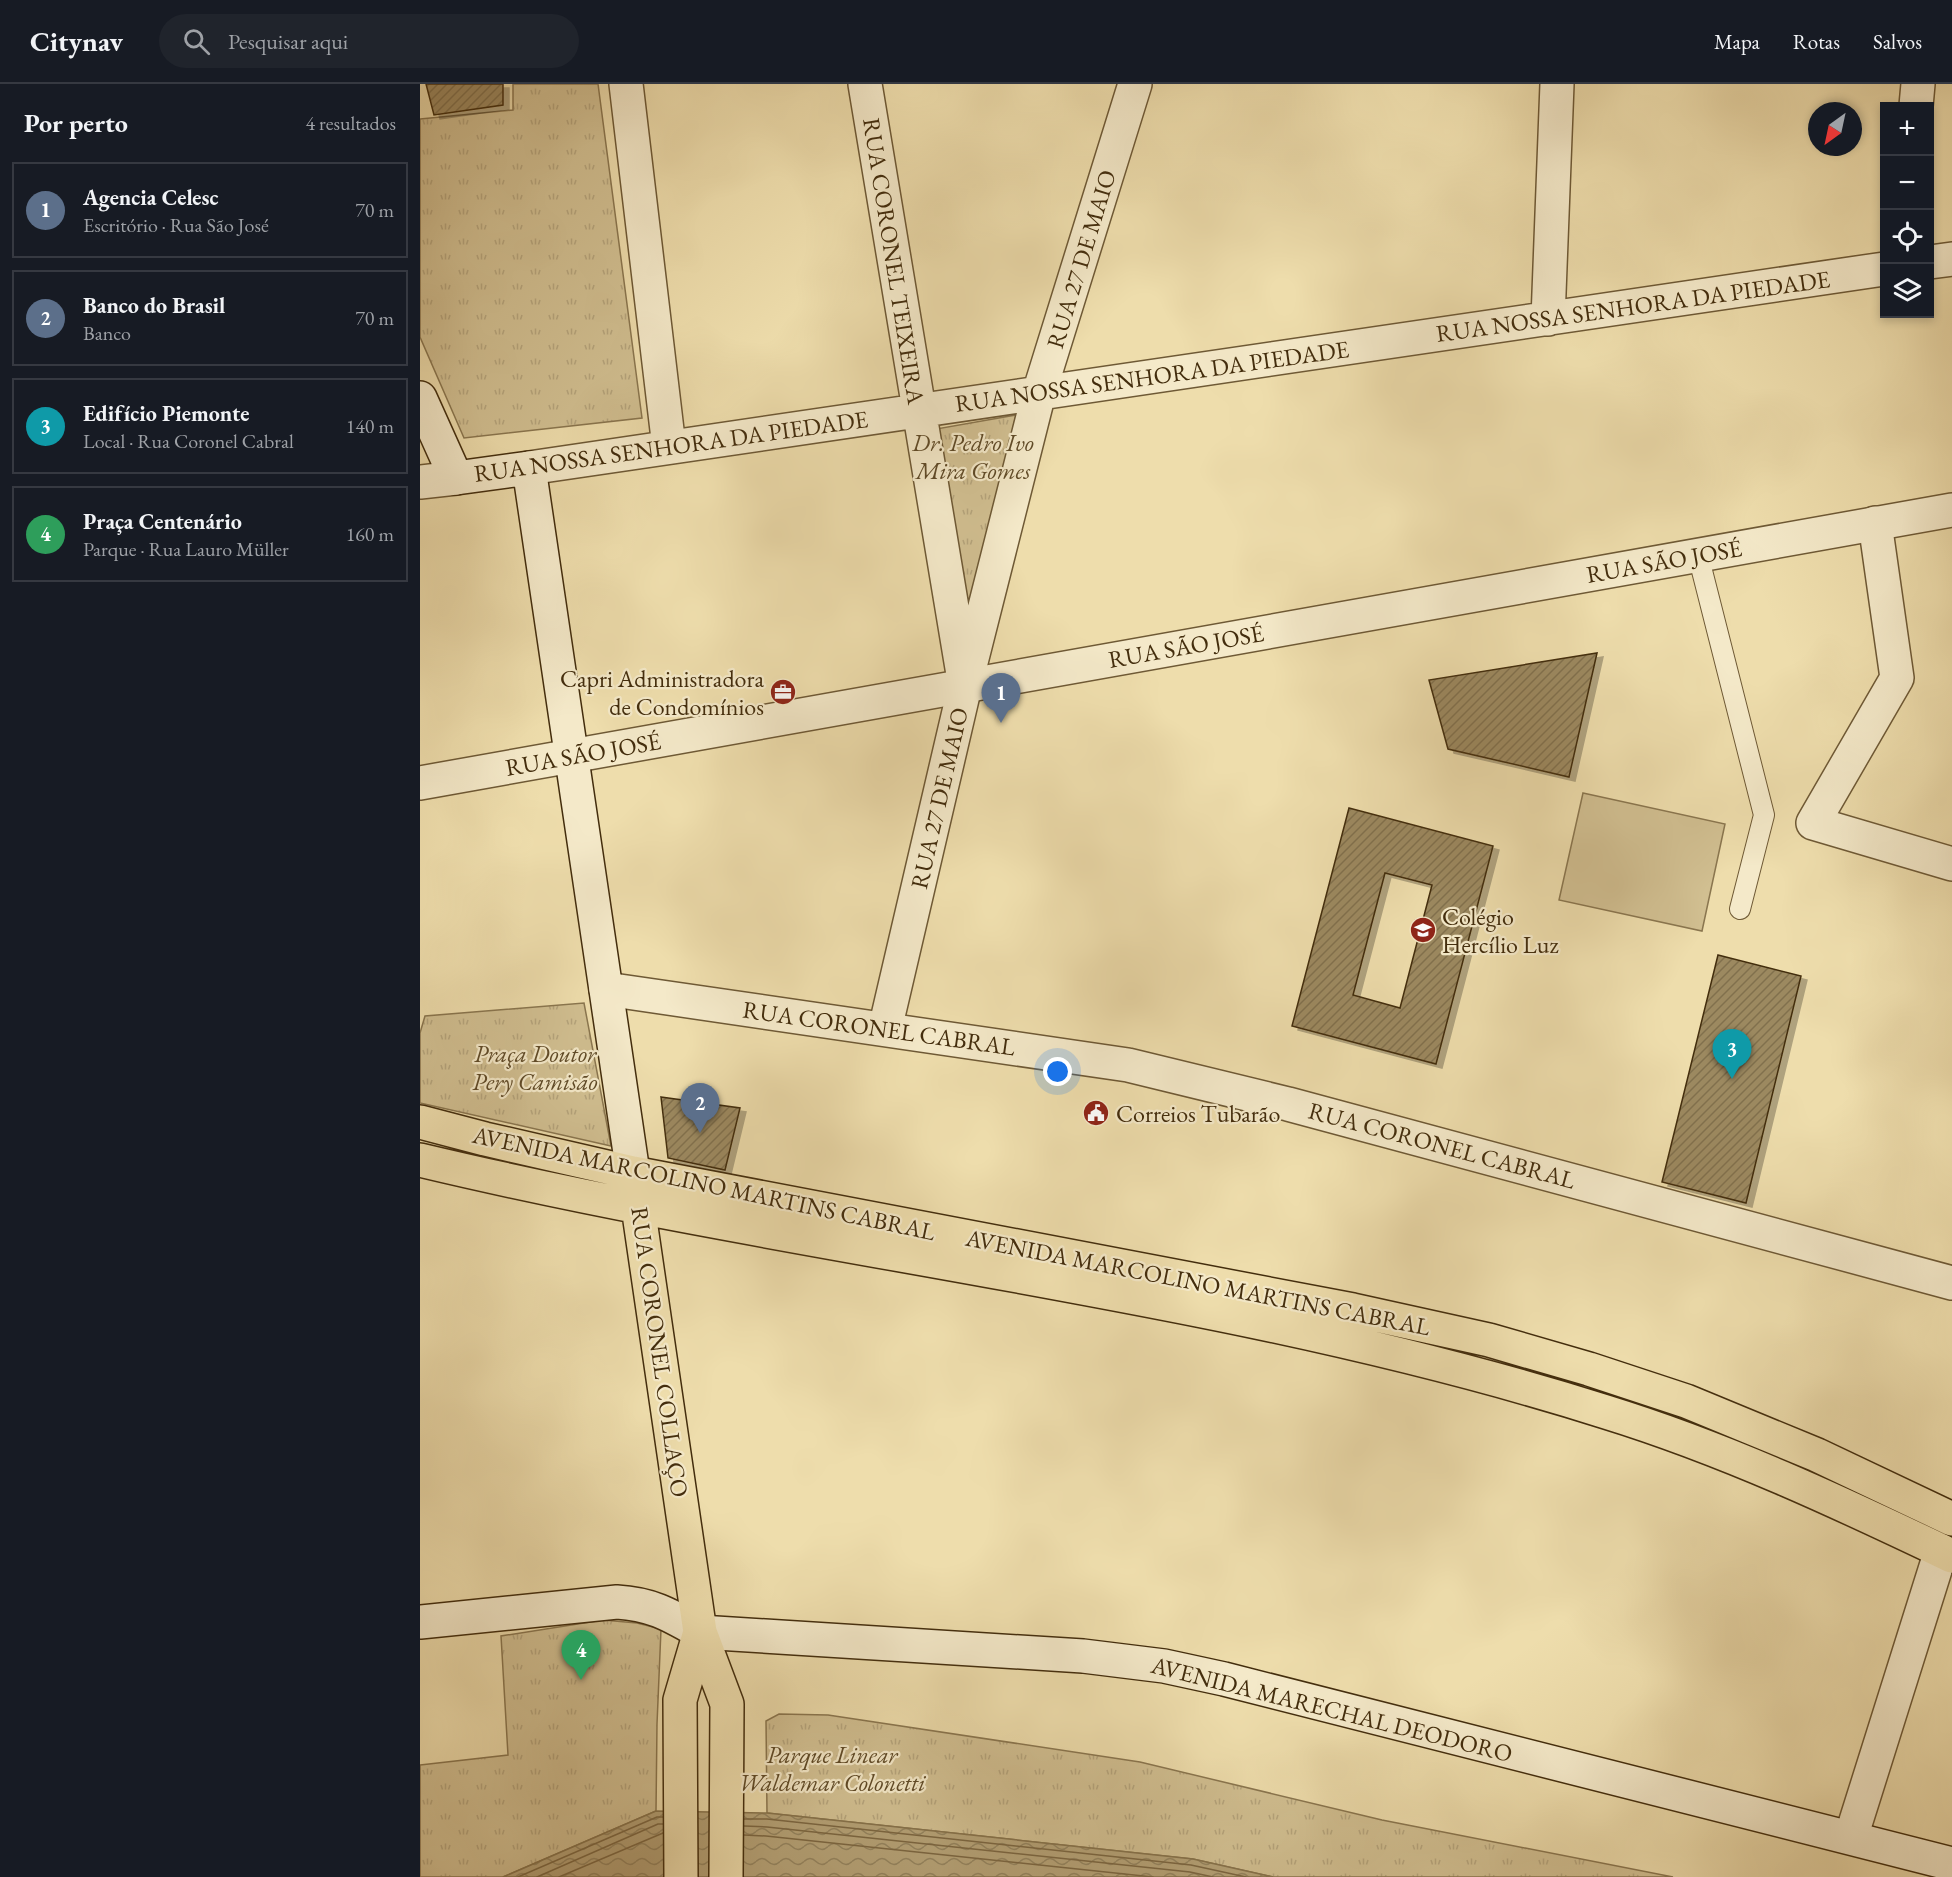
<!DOCTYPE html>
<html lang="pt">
<meta charset="utf-8">
<style>
body{margin:0;font-family:"EB Garamond",serif;background:#20242c;color:#f1f3f6}
.controls{position:absolute;right:18px;top:18px;display:grid;overflow:hidden;border-radius:0px;box-shadow:0 3px 9px #0003}
.controls button{width:54px;height:54px;display:grid;place-items:center;padding:0;border:0;border-bottom:2px solid #363941;background:#171b24;color:#f1f3f6;font:30px sans-serif}
.compass{position:absolute;left:1388px;top:18px;width:54px;height:54px;border-radius:50%;background:#171b24;box-shadow:0 3px 9px #0003;rotate:213deg}
.you{position:absolute;left:638px;top:988px;width:21px;height:21px;margin:-15px;border:4px solid #fff;border-radius:50%;background:#1a73e8;box-shadow:0 0 0 9px #1a73e833}
.badge{display:grid;place-items:center;width:39px;height:39px;border-radius:50%;background:#c59692;color:#fff;font-size:20px;font-weight:700}
.pin{position:absolute;translate:-50% -50px;filter:drop-shadow(0 2px 3px #0008)}
.pin::after{content:'';position:absolute;top:32px;width:21px;height:18px;background:inherit;clip-path:polygon(0 0,100% 0,50% 100%)}
.list{margin:0;padding:0;list-style:none}
h2{display:flex;justify-content:space-between;align-items:center;height:78px;margin:0;padding:0 24px;font-size:26px}
h2 small{font-size:20px;font-weight:400;color:#9ea1a6}
.list li{display:grid;grid-template-columns:39px 1fr auto;gap:18px;align-items:center;box-sizing:border-box;height:96px;margin:0 12px 12px;padding:0 12px;border:2px solid #363941;border-radius:0px}
.list b{display:block;font-size:22px;white-space:nowrap}
.list p{margin:0;font-size:20px;white-space:nowrap;color:#9ea1a6}
.list em{font-size:20px;font-style:normal;color:#9ea1a6}
.icon{flex:none;width:33px;height:33px;fill:none;stroke:currentColor;stroke-width:2;stroke-linecap:round;stroke-linejoin:round}
.map{position:relative;flex:none;width:1532px;height:1793px;overflow:hidden}
header{display:flex;align-items:center;gap:36px;box-sizing:border-box;height:84px;padding:0 30px;background:#171b24;border-bottom:2px solid #363941}
header strong{font-size:28px}
nav{display:flex;gap:33px;margin-inline-start:auto;font-size:21px}
.search{width:420px;height:54px;background:#20242c;display:flex;align-items:center;gap:15px;box-sizing:border-box;padding:0 21px;border-radius:33px;color:#9ea1a6;font-size:22px}
main{display:flex}
aside{flex:1;background:#171b24}
.map>svg:first-child{display:block}
.grass{fill:#d1bf91;stroke:#8a764f;stroke-width:1.5}
.park{fill:url(#park-tufts);stroke:#8a764f;stroke-width:1.5}
.water{fill:url(#water-waves);stroke:#87734c;stroke-width:1.5}
.lines{fill:none;stroke-linecap:round;stroke-linejoin:round}
.shore{stroke:#7c6742;stroke-width:1.5}
.building{fill:url(#building-hatch);stroke:#432d0d;stroke-width:1.5;fill-rule:evenodd;filter:url(#shadow)}
.service-casing{stroke:#6e5935;stroke-width:22}
.minor-casing{stroke:#6e5935;stroke-width:36}
.tertiary-casing{stroke:#6e5935;stroke-width:36}
.secondary-casing{stroke:#432d0d;stroke-width:36}
.primary-casing{stroke:#432d0d;stroke-width:36}
.service{stroke:#f4e9c9;stroke-width:20}
.minor{stroke:#f4e9c9;stroke-width:33}
.tertiary{stroke:#f4e9c9;stroke-width:33}
.secondary{stroke:#f4e9c9;stroke-width:33}
.primary{stroke:#eeddac;stroke-width:33}
.labels{text-anchor:middle;dominant-baseline:central;stroke-width:4.5;stroke-linejoin:round;paint-order:stroke}
.street-label{font-size:24px;fill:#432d0d;stroke:#f4e9c9}
.park-label{font-size:24px;font-style:italic;fill:#5f4a27;stroke:#f4e9c9}
.poi-label{font-size:24px;fill:#432d0d;stroke:#f4e9c9;text-anchor:start}
</style>
<header>
<strong>Citynav</strong>
<div class="search"><svg class="icon" aria-label="search" viewBox="0 0 24 24"><circle cx="10" cy="10" r="6"/><path d="M15 15l6 6"/></svg>Pesquisar aqui</div>
<nav><a>Mapa</a><a>Rotas</a><a>Salvos</a></nav>
</header>
<main>
<aside>
<h2>Por perto<small>4 resultados</small></h2>
<ul class="list">
<li><span class="badge" style="background:#5c6f8a">1</span><div><b>Agencia Celesc</b><p>Escritório · Rua São José</p></div><em>70 m</em></li>
<li><span class="badge" style="background:#5c6f8a">2</span><div><b>Banco do Brasil</b><p>Banco</p></div><em>70 m</em></li>
<li><span class="badge" style="background:#0f9aa8">3</span><div><b>Edifício Piemonte</b><p>Local · Rua Coronel Cabral</p></div><em>140 m</em></li>
<li><span class="badge" style="background:#2e9e5b">4</span><div><b>Praça Centenário</b><p>Parque · Rua Lauro Müller</p></div><em>160 m</em></li>
</ul>
</aside>
<div class="map">
<svg width="1532" height="1793" viewBox="0 0 1532 1793">
<defs>
<pattern id="park-tufts" width="24" height="20" patternUnits="userSpaceOnUse" patternTransform="scale(1.5)"><rect width="24" height="20" fill="#d1bf91"/><path d="M3 7l-1-3M5 7V3M7 7l1-3M15 17l-1-3M17 17v-4M19 17l1-3" fill="none" stroke="#b5a47c"/></pattern>
<pattern id="water-waves" width="16" height="10" patternUnits="userSpaceOnUse" patternTransform="scale(1.5)"><rect width="16" height="10" fill="#b4a176"/><path d="M0 5q4-4 8 0t8 0" fill="none" stroke="#94845f"/></pattern>
<pattern id="building-hatch" width="6" height="6" patternUnits="userSpaceOnUse" patternTransform="scale(1.5)"><rect width="6" height="6" fill="#9c8960"/><path d="M-1 1l2-2M0 6l6-6M5 7l2-2" fill="none" stroke="#81704e"/></pattern>
<filter id="shadow"><feDropShadow dx="6" dy="4" stdDeviation="0" flood-color="#0004"/></filter>
</defs>
<rect width="100%" height="100%" fill="#eeddac"/>
<filter id="stains"><feTurbulence type="fractalNoise" baseFrequency=".00333" numOctaves="4"/><feColorMatrix values="0 0 0 0 .2 0 0 0 0 .09 0 0 0 0 .02 0 0 0 .5 -.17"/></filter>
<radialGradient id="worn" r=".72"><stop offset=".6" stop-color="#630" stop-opacity="0"/><stop offset="1" stop-color="#630" stop-opacity=".3"/></radialGradient>
<path class="grass" d="M1163 709 1305 740 1282 847 1139 816Z"/>
<path class="park" d="M93 0H178L222 334 44 354 0 253V35L93 26Z
M596 331 548 543 516 345Z
M164 919 191 1062 0 1019V949L5 932Z
M183 1536 217 1539 241 1545 237 1640 236 1727 83 1793H0V1681L88 1671 81 1552Z
M359 1630 408 1631 720 1678 962 1736 1253 1793H853L773 1775 347 1729 346 1637Z"/>
<path class="water" d="M236 1727 347 1729 773 1775 853 1793H83Z"/>
<g class="lines">
<path class="shore" d="M324 1735H347L771 1781 826 1793
M324 1742 347 1743 770 1788 793 1793
M324 1751 346 1752 733 1793
M98 1793 237 1733H243
M117 1793 238 1740H243
M139 1793 243 1749"/>
</g>
<path class="building" d="M6 0H83V21L14 31Z
M1177 569 1149 693 1028 665 1009 596Z
M929 724 1073 762 1016 980 872 942ZM965 789 1012 801 980 924 933 911Z
M1298 871 1381 892 1326 1119 1242 1098Z
M241 1013 320 1024 305 1086 248 1074Z"/>
<g class="lines">
<g class="service-casing">
<path id="service" d="M1278 471 1344 731 1320 825"/>
</g>
<g class="minor-casing">
<path id="minor" d="M206 0 249 363
M445 0 543 590
M1496 22 1498 0
M1510 178 1532 175
M1128 235 1137 0
M109 384 1464 185
M1455 439 1477 594 1393 739 1532 780
M465 945 545 602 619 309 715 0
M1431 1753 1521 1467"/>
</g>
<g class="tertiary-casing">
<path id="tertiary" d="M0 398 36 394
M0 699 1532 426
M186 905 708 981 868 1020 1532 1199"/>
</g>
<g class="secondary-casing">
<path id="secondary" d="M0 314 36 394 109 384 213 1089
M0 1538 197 1518C232 1520 250 1531 280 1548L663 1572 744 1582 804 1595 1532 1780"/>
</g>
<g class="primary-casing">
<path id="primary" d="M0 1038 65 1055 213 1089 933 1226 1069 1256 1169 1285 1266 1317 1397 1371 1532 1435
M0 1076C393 1170 800 1206 1186 1328 1306 1365 1419 1418 1532 1472
M215 1102 280 1548 307 1620 306 1793
M261 1793 260 1616 280 1548"/>
</g>
<use href="#service" class="service"/>
<use href="#minor" class="minor"/>
<use href="#tertiary" class="tertiary"/>
<use href="#secondary" class="secondary"/>
<use href="#primary" class="primary"/>
</g>
<defs>
<g id="office-disc" transform="scale(1.35)"><circle r="9.5" fill="#8f2418" stroke="#f4e9c9"/><path d="M-6-3h4V-5.5h4V-3h4V5H-6ZM-1-4.5V-3h2v-1.5ZM-6 0V1H6V0Z" fill="#fff"/></g>
<g id="school-disc" transform="scale(1.35)"><circle r="9.5" fill="#8f2418" stroke="#f4e9c9"/><path d="M0-5L7-2L0 1L-7-2ZM-4 1L0 2.5L4 1V4Q0 6-4 4Z" fill="#fff"/></g>
<g id="civic-disc" transform="scale(1.35)"><circle r="9.5" fill="#8f2418" stroke="#f4e9c9"/><path d="M-.6-6.5H3V-4.5H.6V-3L4-1V1h2V6H-6V1h2V-1L-.6-3ZM-1.2 2.5V6h2.4V2.5Z" fill="#fff"/></g>
</defs>
<g fill-rule="evenodd">
<use href="#office-disc" x="363" y="608"/>
<use href="#school-disc" x="1003" y="846"/>
<use href="#civic-disc" x="676" y="1029"/>
</g>
<g class="labels">
<g class="street-label">
<text transform="translate(661 175) rotate(-73)">RUA 27 DE MAIO</text>
<text transform="translate(474 177) rotate(81)">RUA CORONEL TEIXEIRA</text>
<text transform="translate(1213 222) rotate(-8)">RUA NOSSA SENHORA DA PIEDADE</text>
<text transform="translate(732 292) rotate(-8)">RUA NOSSA SENHORA DA PIEDADE</text>
<text transform="translate(251 362) rotate(-8)">RUA NOSSA SENHORA DA PIEDADE</text>
<text transform="translate(1244 477) rotate(-10)">RUA SÃO JOSÉ</text>
<text transform="translate(766 562) rotate(-10)">RUA SÃO JOSÉ</text>
<text transform="translate(163 670) rotate(-10)">RUA SÃO JOSÉ</text>
<text transform="translate(519 714) rotate(-77)">RUA 27 DE MAIO</text>
<text transform="translate(459 944) rotate(8)">RUA CORONEL CABRAL</text>
<text transform="translate(1022 1061) rotate(15)">RUA CORONEL CABRAL</text>
<text transform="translate(284 1099) rotate(12)">AVENIDA MARCOLINO MARTINS CABRAL</text>
<text transform="translate(778 1198) rotate(11)">AVENIDA MARCOLINO MARTINS CABRAL</text>
<text transform="translate(240 1268) rotate(82)">RUA CORONEL COLLAÇO</text>
<text transform="translate(912 1625) rotate(14)">AVENIDA MARECHAL DEODORO</text>
</g>
<g class="park-label">
<text x="553" y="358">Dr. Pedro Ivo<tspan x="553" dy="28">Mira Gomes</tspan></text>
<text x="115" y="969">Praça Doutor<tspan x="115" dy="28">Pery Camisão</tspan></text>
<text x="412" y="1670">Parque Linear<tspan x="412" dy="28">Waldemar Colonetti</tspan></text>
</g>
<g class="poi-label">
<text x="344" y="594" text-anchor="end">Capri Administradora<tspan x="344" dy="28">de Condomínios</tspan></text>
<text x="1022" y="832">Colégio<tspan x="1022" dy="28">Hercílio Luz</tspan></text>
<text x="696" y="1029">Correios Tubarão</text>
</g>
</g>
<rect width="100%" height="100%" filter="url(#stains)"/>
<rect width="100%" height="100%" fill="url(#worn)"/>
</svg>
<div class="controls">
<button>+</button>
<button>−</button>
<button><svg class="icon" aria-label="locate" viewBox="0 0 24 24"><circle cx="12" cy="12" r="6"/><path d="M12 2v4M12 18v4M2 12h4M18 12h4"/></svg></button>
<button><svg class="icon" aria-label="layers" viewBox="0 0 24 24"><path d="M12 4l9 5-9 5-9-5zM3 14l9 5 9-5"/></svg></button>
</div>
<svg class="compass" viewBox="-18 -18 36 36"><path d="M0-13l5 13h-10z" fill="#e53935"/><path d="M0 13l5-13h-10z" fill="#9ea1a6"/></svg>
<div class="you"></div>
<div class="pin badge" style="left:581px;top:639px;background:#5c6f8a">1</div>
<div class="pin badge" style="left:280px;top:1049px;background:#5c6f8a">2</div>
<div class="pin badge" style="left:1312px;top:995px;background:#0f9aa8">3</div>
<div class="pin badge" style="left:161px;top:1596px;background:#2e9e5b">4</div>
</div>
</main>
